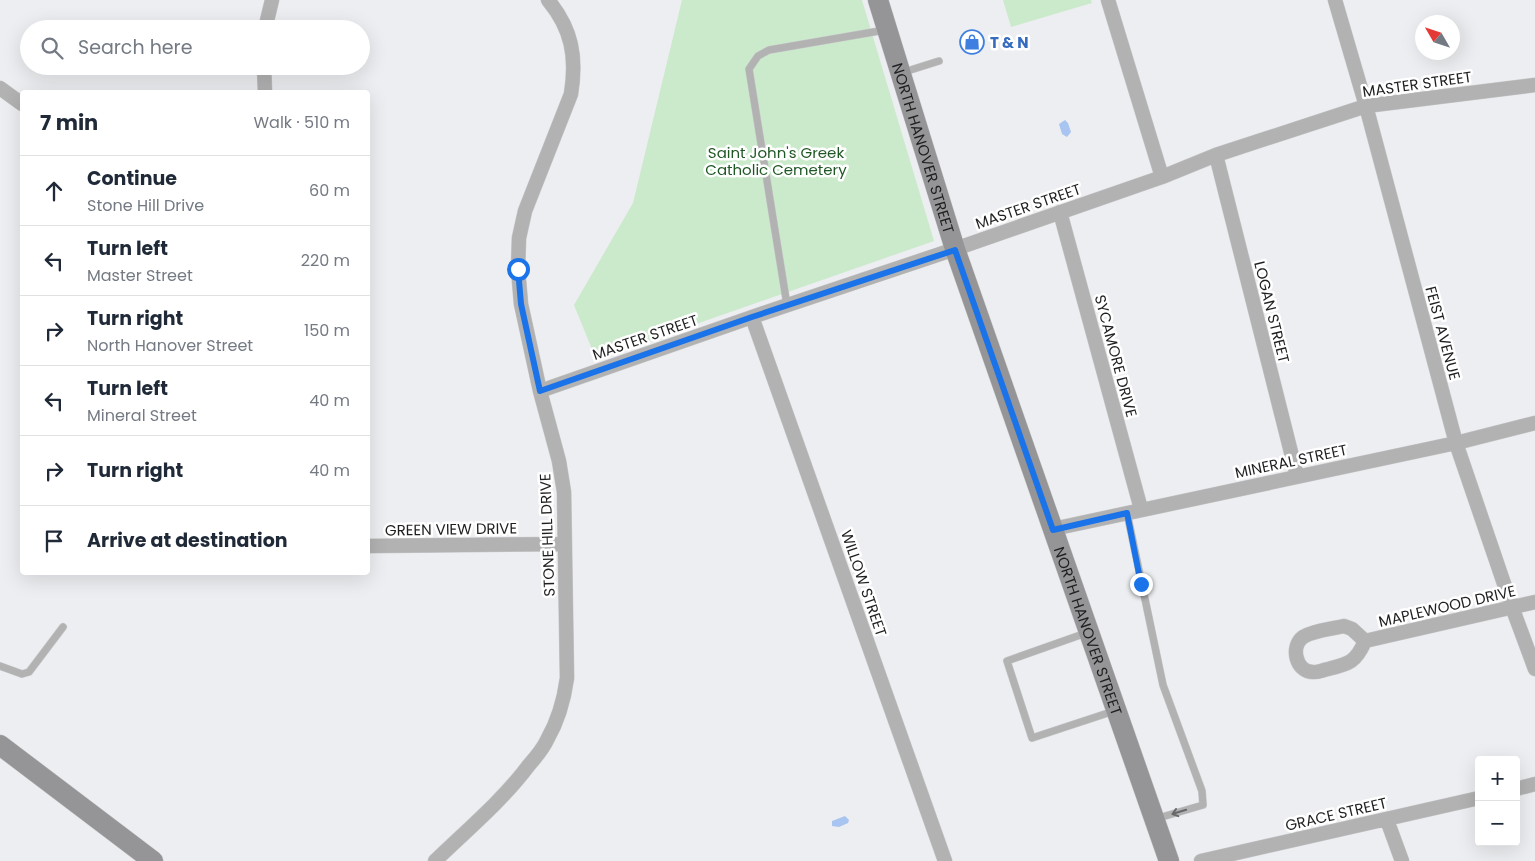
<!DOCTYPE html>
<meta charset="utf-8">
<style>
body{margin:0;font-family:Poppins,sans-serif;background:#f6f6f7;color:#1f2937}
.controls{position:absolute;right:15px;bottom:15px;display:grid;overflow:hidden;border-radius:5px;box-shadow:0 5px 20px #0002}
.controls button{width:45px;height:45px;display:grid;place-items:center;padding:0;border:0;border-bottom:1px solid #e0e1e3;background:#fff;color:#1f2937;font:25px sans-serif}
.compass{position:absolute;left:1415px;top:15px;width:45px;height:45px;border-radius:50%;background:#fff;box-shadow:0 5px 20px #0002;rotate:309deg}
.stop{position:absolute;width:15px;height:15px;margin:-11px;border:4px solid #1a73e8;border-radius:50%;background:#fff}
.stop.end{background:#1a73e8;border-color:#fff;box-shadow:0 1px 5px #0008}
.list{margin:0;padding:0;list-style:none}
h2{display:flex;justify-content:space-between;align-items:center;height:65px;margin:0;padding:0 20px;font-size:21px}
h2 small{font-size:16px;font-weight:400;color:#747a83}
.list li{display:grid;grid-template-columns:32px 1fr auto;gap:15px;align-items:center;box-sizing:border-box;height:70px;padding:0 20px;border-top:1px solid #e0e1e3}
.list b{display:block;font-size:19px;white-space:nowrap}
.list p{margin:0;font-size:16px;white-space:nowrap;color:#747a83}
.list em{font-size:16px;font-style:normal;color:#747a83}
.icon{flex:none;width:28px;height:28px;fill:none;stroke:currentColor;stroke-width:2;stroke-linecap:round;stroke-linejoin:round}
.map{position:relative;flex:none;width:1535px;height:861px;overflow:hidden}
.search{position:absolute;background:#fff;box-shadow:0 5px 20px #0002;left:20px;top:20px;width:350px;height:55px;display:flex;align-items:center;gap:12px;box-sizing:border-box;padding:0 18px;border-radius:28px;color:#747a83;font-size:19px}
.panel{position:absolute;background:#fff;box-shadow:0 5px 20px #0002;left:20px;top:90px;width:350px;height:485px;border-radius:5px}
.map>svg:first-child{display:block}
.green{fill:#cbeacb}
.water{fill:#a8c4f0}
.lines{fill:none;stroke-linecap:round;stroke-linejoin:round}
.lane-casing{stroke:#c8c9cb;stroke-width:8}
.street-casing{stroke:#c8c9cb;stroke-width:15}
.secondary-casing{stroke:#c8c9cb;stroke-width:21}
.lane{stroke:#b2b2b3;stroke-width:7}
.street{stroke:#b2b2b3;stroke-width:14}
.secondary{stroke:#959496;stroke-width:20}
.oneway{stroke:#68686a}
.route{stroke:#1a73e8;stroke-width:6}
.labels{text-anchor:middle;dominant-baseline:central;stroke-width:5;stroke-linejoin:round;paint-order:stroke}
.shop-label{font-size:15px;font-weight:bold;fill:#366cbe;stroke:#fff;text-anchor:start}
.street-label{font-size:15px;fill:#1e1f20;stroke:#fff}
.park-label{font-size:15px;fill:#205825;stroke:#fff}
</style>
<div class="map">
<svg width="1535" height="861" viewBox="0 0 1535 861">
<rect width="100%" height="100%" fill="#edeef1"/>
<path class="green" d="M682 0H862L934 241 596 359 574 305 633 203Z
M1003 0H1091L1092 3 1011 27Z"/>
<path class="water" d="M1065 120 1068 123 1071 132 1067 137 1062 134 1059 124Z
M845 816 849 820 848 823 839 827 832 826V821Z"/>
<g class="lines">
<g class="lane-casing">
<path id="lane" d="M901 73 939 61
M787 305 749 69 758 56 769 50 885 30
M1127 513 1163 685 1202 791 1203 805 1155 819
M1086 633 1007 661 1032 738 1114 711
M0 666 22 674 29 672 63 627"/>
</g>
<g class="street-casing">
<path id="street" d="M1108 0 1162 177
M1335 0 1366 106 1456 443 1512 607 1535 669
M265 29 272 0
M264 66 265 92
M0 88 22 104
M1216 155 1297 476
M1060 212 1141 509
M752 317 945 861
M540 391 752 317 955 249 1162 177 1216 155 1366 106 1535 85
M1053 529 1456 443 1535 423
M368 546 565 544
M1344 626 1352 629 1365 641C1356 662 1349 664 1328 669 1323 670 1317 673 1313 672 1296 672 1290 647 1303 637 1314 630 1332 629 1344 626Z
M1365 641 1535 602
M1516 789 1535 784
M1387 820 1402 861
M435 861C467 830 502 801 529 765 536 757 543 749 547 740 558 721 564 700 567 678L564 492 559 461 540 391 521 304 518 269 519 238 525 211 571 94C577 57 572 29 548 0
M1201 861 1479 798"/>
</g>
<g class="secondary-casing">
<g id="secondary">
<path id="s1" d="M878 0 955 249 1169 861"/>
<path d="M0 745 153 861"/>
</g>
</g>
<use href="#lane" class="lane"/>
<use href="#street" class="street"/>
<use href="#secondary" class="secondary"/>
</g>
<defs><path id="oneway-shaft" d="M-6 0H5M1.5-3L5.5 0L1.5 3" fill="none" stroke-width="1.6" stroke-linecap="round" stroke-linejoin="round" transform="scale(1.25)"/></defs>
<use class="oneway" href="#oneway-shaft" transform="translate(1179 812) rotate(163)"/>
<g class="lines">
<path class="route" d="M518 269 521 304 540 391 752 317 955 250 1053 530 1127 513 1141 584"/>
</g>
<defs>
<g id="shop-ring" transform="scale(1.25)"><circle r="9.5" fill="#fff" stroke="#3f7fe0" stroke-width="1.5"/><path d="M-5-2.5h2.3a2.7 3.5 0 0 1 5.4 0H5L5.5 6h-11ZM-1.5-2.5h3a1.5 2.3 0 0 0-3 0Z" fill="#3f7fe0"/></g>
</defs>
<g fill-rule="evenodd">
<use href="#shop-ring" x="972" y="42"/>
</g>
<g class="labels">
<g class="shop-label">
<text x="990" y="42">T &amp; N</text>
</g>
<g class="street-label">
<text transform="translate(1417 84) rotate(-8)">MASTER STREET</text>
<text stroke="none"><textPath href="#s1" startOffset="155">NORTH HANOVER STREET</textPath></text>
<text transform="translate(1028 206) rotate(-19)">MASTER STREET</text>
<text transform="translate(1272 312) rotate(76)">LOGAN STREET</text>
<text transform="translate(1443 333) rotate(75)">FEIST AVENUE</text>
<text transform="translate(645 337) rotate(-19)">MASTER STREET</text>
<text transform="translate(1116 356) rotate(75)">SYCAMORE DRIVE</text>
<text transform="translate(1291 461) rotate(-12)">MINERAL STREET</text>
<text transform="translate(451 529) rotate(-1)">GREEN VIEW DRIVE</text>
<text transform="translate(547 535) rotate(-92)">STONE HILL DRIVE</text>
<text transform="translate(864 583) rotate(71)">WILLOW STREET</text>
<text transform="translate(1447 606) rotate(-13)">MAPLEWOOD DRIVE</text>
<text stroke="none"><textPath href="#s1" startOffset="665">NORTH HANOVER STREET</textPath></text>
<text transform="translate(1336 814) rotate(-13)">GRACE STREET</text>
</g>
<g class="park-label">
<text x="776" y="152">Saint John's Greek<tspan x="776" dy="17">Catholic Cemetery</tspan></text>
</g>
</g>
</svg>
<div class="controls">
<button>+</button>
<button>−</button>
</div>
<svg class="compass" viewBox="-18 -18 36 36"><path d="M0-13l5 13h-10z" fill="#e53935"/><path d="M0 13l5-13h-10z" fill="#747a83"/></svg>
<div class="stop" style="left:518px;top:269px"></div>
<div class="stop end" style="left:1141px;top:584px"></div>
<div class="search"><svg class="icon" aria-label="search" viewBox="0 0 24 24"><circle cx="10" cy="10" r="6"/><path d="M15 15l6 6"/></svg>Search here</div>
<section class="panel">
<h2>7 min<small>Walk · 510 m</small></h2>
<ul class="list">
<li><svg class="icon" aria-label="ahead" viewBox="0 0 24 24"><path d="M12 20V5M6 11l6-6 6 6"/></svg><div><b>Continue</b><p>Stone Hill Drive</p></div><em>60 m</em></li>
<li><svg class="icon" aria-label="left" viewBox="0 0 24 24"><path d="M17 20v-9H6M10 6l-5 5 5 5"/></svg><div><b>Turn left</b><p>Master Street</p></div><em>220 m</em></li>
<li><svg class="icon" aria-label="right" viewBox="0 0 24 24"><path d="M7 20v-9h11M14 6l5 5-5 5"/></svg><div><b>Turn right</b><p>North Hanover Street</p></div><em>150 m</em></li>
<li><svg class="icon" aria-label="left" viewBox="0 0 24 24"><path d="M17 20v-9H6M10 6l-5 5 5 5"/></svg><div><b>Turn left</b><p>Mineral Street</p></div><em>40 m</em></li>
<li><svg class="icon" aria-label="right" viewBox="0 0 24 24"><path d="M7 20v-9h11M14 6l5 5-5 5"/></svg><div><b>Turn right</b></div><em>40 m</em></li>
<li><svg class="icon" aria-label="arrive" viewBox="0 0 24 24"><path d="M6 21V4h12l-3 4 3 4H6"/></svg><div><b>Arrive at destination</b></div></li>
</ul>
</section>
</div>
